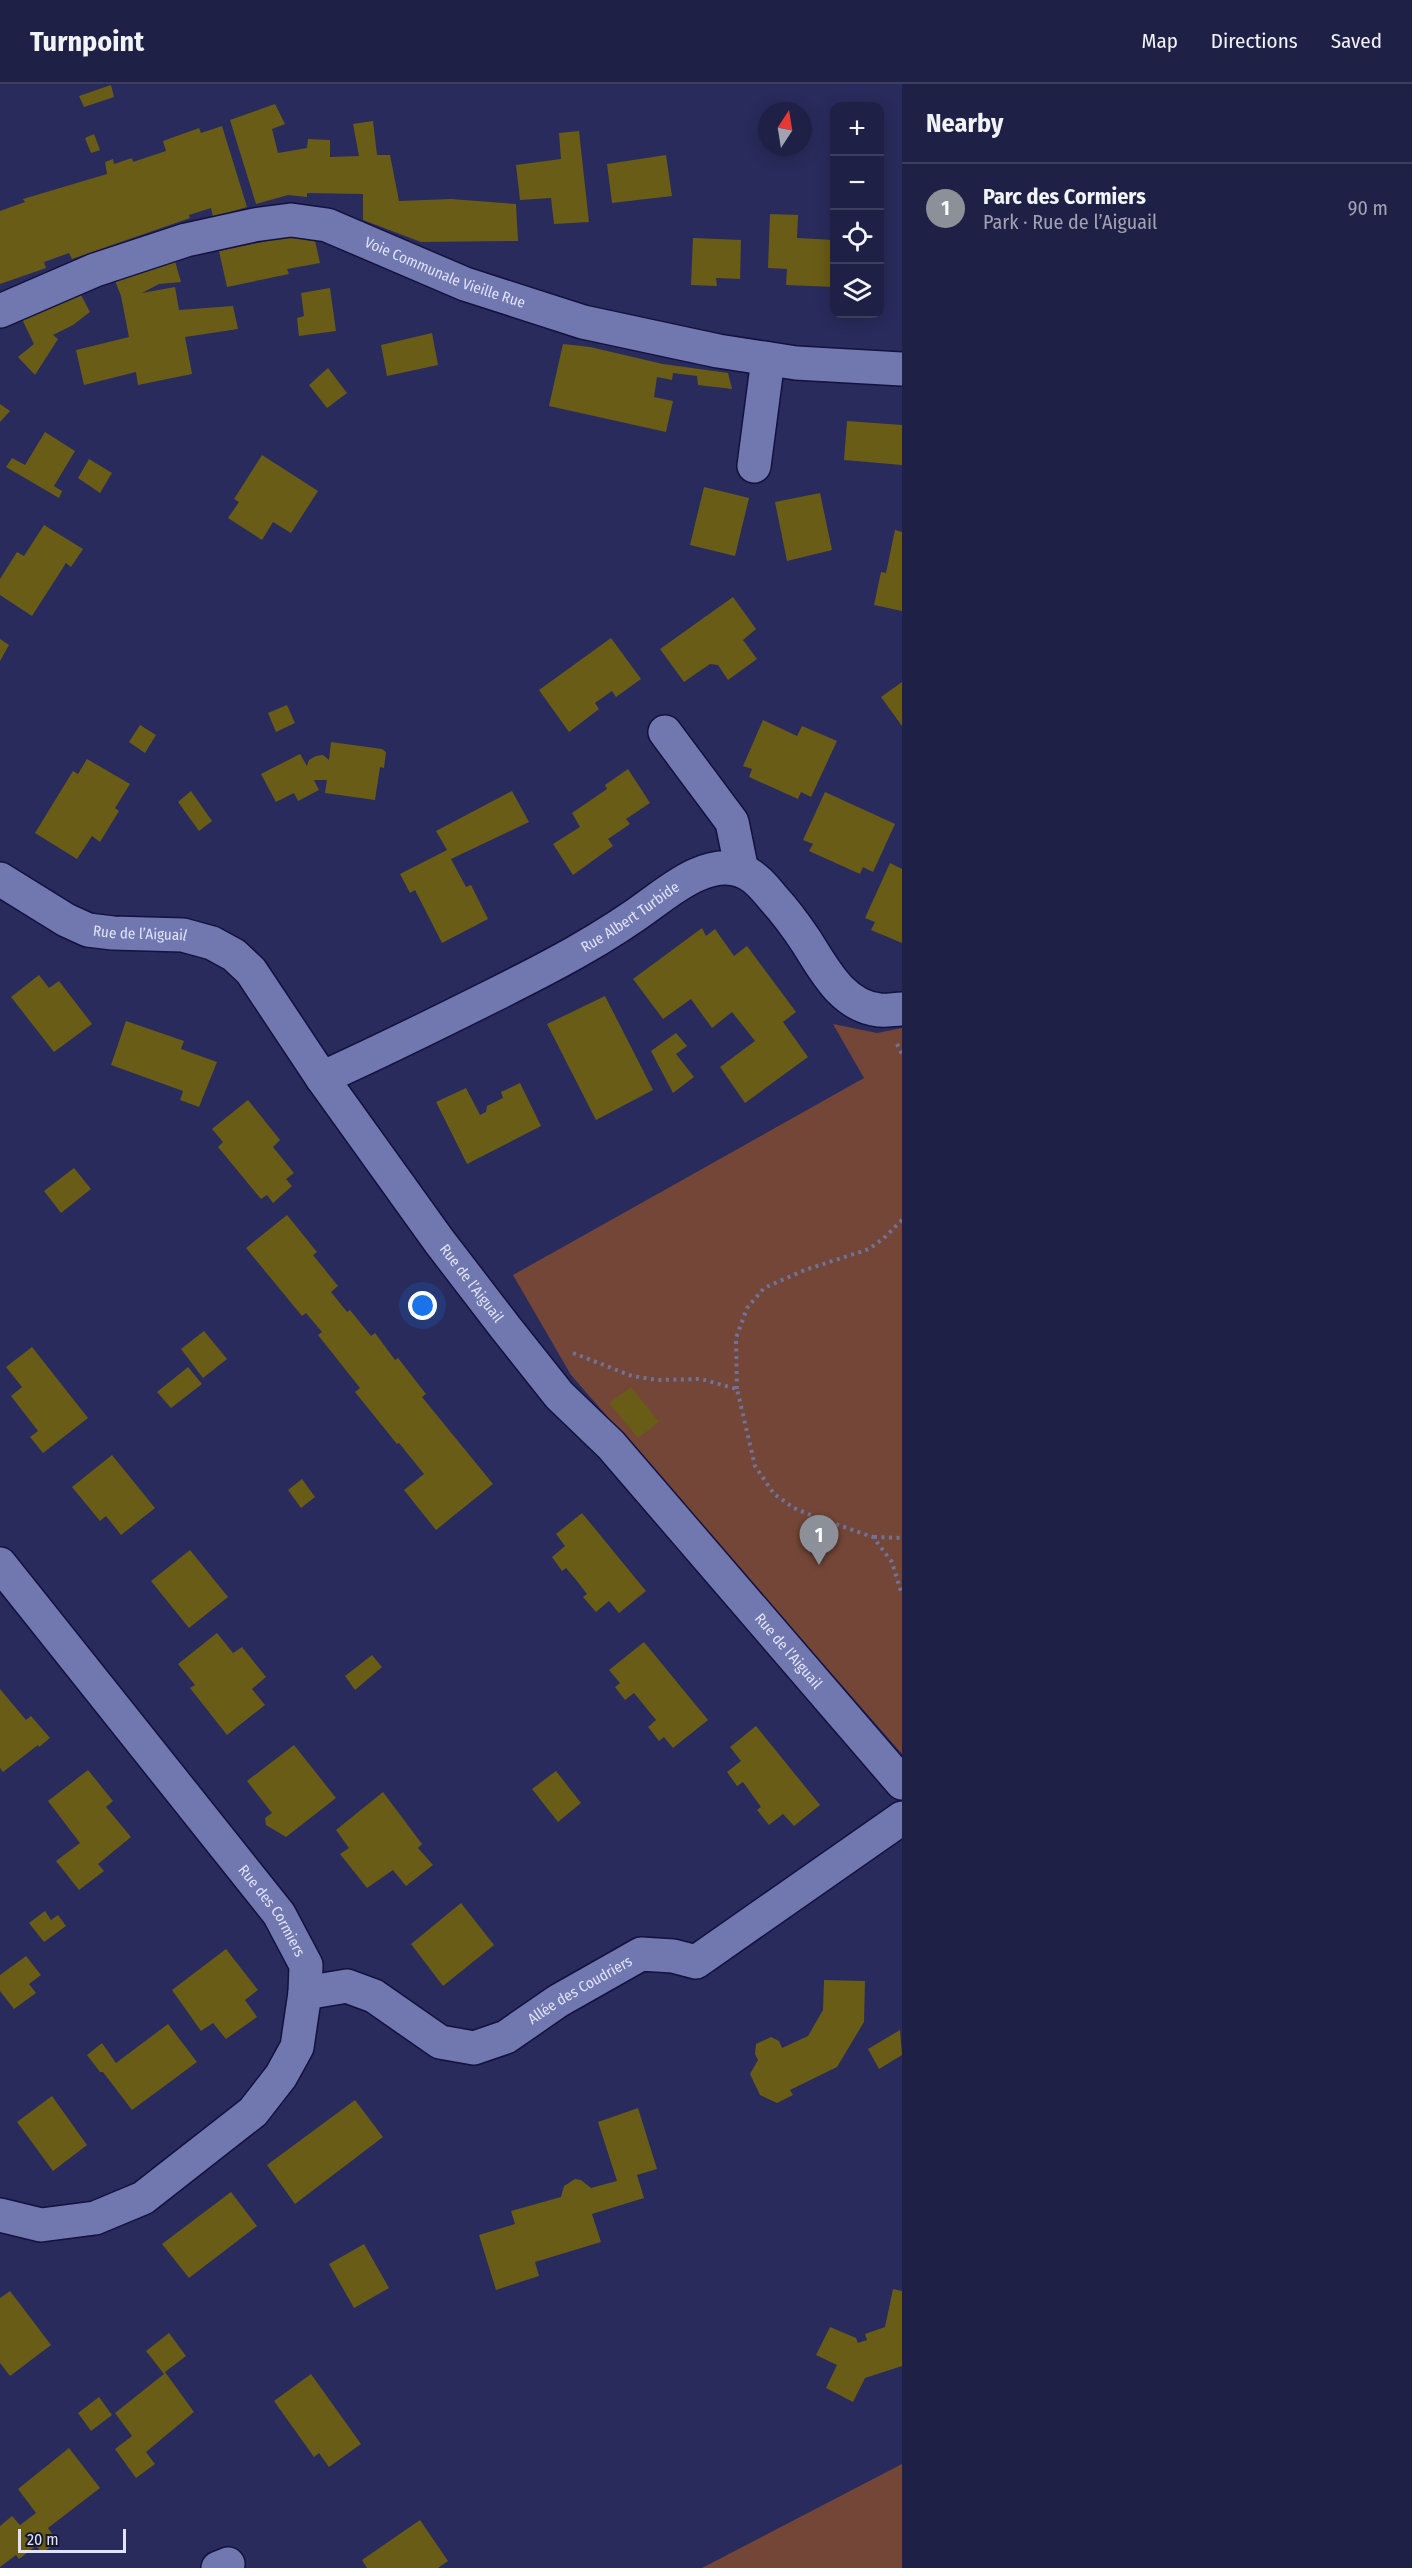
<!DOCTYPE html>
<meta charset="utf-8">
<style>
body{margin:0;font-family:"Fira Sans Condensed",sans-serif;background:#27284c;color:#f1f3f6}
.controls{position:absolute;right:18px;top:18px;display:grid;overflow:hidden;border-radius:12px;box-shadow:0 3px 15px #0003}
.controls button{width:54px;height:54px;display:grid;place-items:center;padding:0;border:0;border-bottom:2px solid #3c3e5e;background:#1f2045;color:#f1f3f6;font:30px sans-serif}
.compass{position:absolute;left:758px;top:18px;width:54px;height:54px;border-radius:50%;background:#1f2045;box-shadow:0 3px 15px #0003;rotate:12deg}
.scale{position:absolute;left:18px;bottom:15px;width:108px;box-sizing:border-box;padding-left:6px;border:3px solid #dfe3fc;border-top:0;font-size:16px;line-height:21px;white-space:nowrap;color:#dfe3fc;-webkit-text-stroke:4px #15172d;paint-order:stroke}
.you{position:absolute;left:423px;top:1222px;width:21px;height:21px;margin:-15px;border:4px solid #fff;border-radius:50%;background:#1a73e8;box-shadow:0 0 0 9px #1a73e833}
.badge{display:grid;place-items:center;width:39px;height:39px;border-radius:50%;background:#8c9099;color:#fff;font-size:20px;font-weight:700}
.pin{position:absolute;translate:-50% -50px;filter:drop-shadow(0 2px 3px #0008)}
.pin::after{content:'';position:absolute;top:32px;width:21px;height:18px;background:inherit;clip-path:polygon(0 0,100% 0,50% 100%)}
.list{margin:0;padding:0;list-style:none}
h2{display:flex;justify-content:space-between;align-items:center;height:78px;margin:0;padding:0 24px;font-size:26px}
h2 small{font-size:20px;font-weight:400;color:#a1a3b3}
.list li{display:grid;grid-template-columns:39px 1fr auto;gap:18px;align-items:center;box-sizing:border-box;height:90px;padding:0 24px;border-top:2px solid #3c3e5e}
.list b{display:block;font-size:22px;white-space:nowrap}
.list p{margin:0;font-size:20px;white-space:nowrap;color:#a1a3b3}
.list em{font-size:20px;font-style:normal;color:#a1a3b3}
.icon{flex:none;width:33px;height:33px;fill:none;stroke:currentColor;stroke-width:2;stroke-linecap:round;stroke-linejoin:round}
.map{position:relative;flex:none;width:902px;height:2484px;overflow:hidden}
header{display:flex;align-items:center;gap:36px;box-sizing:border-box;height:84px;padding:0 30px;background:#1f2045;border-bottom:2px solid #3c3e5e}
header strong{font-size:28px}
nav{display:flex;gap:33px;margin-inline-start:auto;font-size:21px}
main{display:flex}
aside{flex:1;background:#1f2045}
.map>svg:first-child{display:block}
.green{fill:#744637}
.building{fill:#695c16}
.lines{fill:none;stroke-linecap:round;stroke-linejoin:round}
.minor-casing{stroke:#13113f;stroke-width:36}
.path{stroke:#6f7299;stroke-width:4;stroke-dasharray:3 4.5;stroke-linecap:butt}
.minor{stroke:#7177af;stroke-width:33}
.labels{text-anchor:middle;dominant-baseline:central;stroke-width:6;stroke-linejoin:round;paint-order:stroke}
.street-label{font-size:15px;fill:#dfe3fc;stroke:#15172d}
</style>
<header>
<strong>Turnpoint</strong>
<nav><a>Map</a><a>Directions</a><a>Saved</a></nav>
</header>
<main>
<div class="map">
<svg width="902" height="2484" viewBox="0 0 902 2484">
<rect width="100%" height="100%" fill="#292b5c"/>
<path class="green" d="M833 940 877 949 902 944V1670L571 1291 513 1191 864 994Z
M902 2380V2484H702Z"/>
<path class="building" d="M111 1 114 13 84 23 79 12Z
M275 20 285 40 272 45 278 69 307 64 308 55 330 56V73L359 72 353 40 373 37 377 71H390L399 117 451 115 516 120 518 157 421 158 363 136V110L307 109V113L288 111 256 120 230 36Z
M222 42 247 123 213 133 211 124 189 131 190 134 72 175 69 169 44 178 46 184 0 200V127L25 118 23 115 107 90 105 78 113 75 114 80 132 74 133 78 166 67 163 57 199 44 201 49Z
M579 47 589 138 554 140 551 114 520 116 516 81 561 75 559 49Z
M94 50 100 66 91 69 85 54Z
M666 71 672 112 612 119 607 80Z
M770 130 798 131 797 154 834 156V203L786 201 787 185 768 184Z
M314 152 320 179 287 185 289 190 227 203 219 167 281 154Z
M693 154 741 156 740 195 716 194 717 202 691 201Z
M175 177 181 198 159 200 142 209 175 203 179 226 233 222 238 245 185 253 192 290 138 301 136 288 84 301 76 266 129 253 121 212 114 194Z
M330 204 336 247 299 252 297 234 304 232 301 209Z
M79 207 90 228 73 241 53 251 58 255 35 291 18 273 34 260 21 233Z
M432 249 438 281 387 292 381 261Z
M563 260 590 263 663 280 728 289 732 305 698 301 697 292 673 289 672 296 657 293 654 313 673 317 666 348 549 322Z
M328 284 347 309 327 324 309 301Z
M0 320 10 327 0 338Z
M847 337 902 341V381L844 376Z
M45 348 75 367 54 402 62 407 59 414 6 383 12 374 25 381Z
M262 371 318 407 291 449 273 438 262 456 228 434 239 418 234 415Z
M89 375 112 389 100 409 78 394Z
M704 403 749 414 735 472 690 461Z
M820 409 832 466 787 477 775 418Z
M44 441 83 465 71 483 66 479 32 532 0 511V495L17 468 24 472Z
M895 446 902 448V527L874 521 881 488 886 489Z
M733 513 756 545 743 556 757 575 728 596 718 581 710 580 684 598 660 565Z
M611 554 641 595 616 613 612 607 595 619 599 625 569 648 539 606Z
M0 555 9 561 0 577Z
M902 598V642L881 613Z
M287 621 295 639 276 648 268 629Z
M763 636 797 652 802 642 837 657 811 713 801 708 798 715 749 693 752 685 743 682Z
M140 641 156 651 145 669 129 658Z
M331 658 382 665 386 668 384 684 380 683 375 716 325 709 327 696H314L319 706 298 717 294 709 276 718 261 690 300 670 307 682 309 676 316 672 323 671 329 676Z
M87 675 130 700 115 724 119 727 100 758 92 752 77 775 35 749 73 687 78 690Z
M628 685 650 719 626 735 630 740 608 755 613 762 573 791 553 760 580 743 572 729 607 705 605 701Z
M191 707 212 737 199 747 178 718Z
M512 707 529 738 451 775 466 803 471 801 488 835 442 859 415 806 410 809 400 790 447 766 436 747Z
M825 708 895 740 873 788 863 783 860 790 809 767 813 760 803 756Z
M890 779 902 785V859L871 846 875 838 865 834Z
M702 844 706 852 715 845 734 872 747 862 796 928 783 938 808 973 745 1019 720 983 755 957 732 928 712 944 691 915 663 935 633 895Z
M39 891 49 904 59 897 92 940 54 968 11 913Z
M605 912 653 1006 596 1036 547 940Z
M126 937 184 957 181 965 217 978 199 1023 180 1016 183 1007 111 981Z
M676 949 687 962 676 970 694 993 673 1009 651 967Z
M520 999 541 1042 467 1080 436 1018 466 1004 480 1031 486 1028 487 1022 503 1014 501 1008Z
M248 1016 280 1056 273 1063 294 1089 286 1095 292 1102 273 1119 267 1111 261 1115 218 1063 223 1058 212 1045Z
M74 1084 91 1105 61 1129 44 1107Z
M287 1131 317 1168 313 1171 338 1202 331 1208 347 1228 350 1226 371 1252 375 1249 395 1276 398 1274 426 1310 422 1313 493 1400 436 1446 404 1406 424 1390 399 1359 397 1360 355 1308 360 1304 318 1251 322 1248 306 1229 302 1232 246 1164Z
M204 1247 227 1275 203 1294 181 1265Z
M32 1263 88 1334 43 1369 30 1353 38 1347 11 1312 22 1303 6 1283Z
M188 1283 202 1300 171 1324 157 1308Z
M631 1303 659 1338 638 1354 609 1319Z
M112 1371 155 1424 121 1451 106 1432 100 1437 72 1403Z
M302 1395 315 1413 301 1424 288 1406Z
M582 1429 646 1507 619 1529 609 1517 596 1528 583 1513 587 1510 577 1497 566 1484 562 1487 552 1473 565 1462 556 1450Z
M190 1466 228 1513 189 1544 151 1497Z
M217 1549 233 1569 242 1563 266 1593 252 1605 265 1621 227 1651 190 1604 195 1601 178 1580Z
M644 1558 708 1636 673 1664 664 1653 659 1657 648 1643 656 1636 634 1609 625 1616 615 1603 620 1599 609 1586Z
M372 1571 382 1583 355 1606 345 1592Z
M0 1605 26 1636 31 1632 50 1654 39 1663 38 1661 3 1688 0 1684Z
M756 1642 820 1721 794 1742 783 1730 769 1741 757 1726 761 1723 743 1698 737 1702 727 1688 741 1677 730 1663Z
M294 1661 336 1714 286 1753 266 1741 265 1734 272 1729 247 1697Z
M88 1686 113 1717 106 1723 131 1753 98 1780 104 1787 79 1806 56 1777 80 1759 48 1717Z
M556 1687 581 1719 558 1738 532 1705Z
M383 1708 422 1760 418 1764 433 1781 406 1802 393 1786 367 1804 340 1770 349 1764 336 1746Z
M461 1819 494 1861 443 1902 411 1860Z
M45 1827 51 1836 58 1831 66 1842 44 1858 29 1839Z
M226 1865 258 1906 245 1916 257 1933 226 1955 213 1939 201 1947 172 1906Z
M26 1872 41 1891 29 1900 36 1909 14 1925 0 1907V1891Z
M824 1896 865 1897 864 1938 837 1983 790 2006 793 2011 777 2019 760 2011 750 1990 758 1976 755 1970 756 1960 771 1953 779 1957 782 1964 808 1952 823 1926Z
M168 1940 197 1978 132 2026 103 1988H100L87 1971 102 1959 116 1979Z
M900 1946 902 1971 879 1985 868 1965Z
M52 2012 87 2061 53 2087 17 2038Z
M355 2016 383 2053 295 2120 267 2081Z
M638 2024 657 2085 637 2091 644 2114 592 2130 601 2158 535 2178 539 2192 496 2206 479 2151 515 2140 511 2127 561 2113 564 2102 575 2095 581 2096 591 2104 617 2097 598 2038Z
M231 2108 257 2142 189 2194 162 2160Z
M364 2160 389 2204 354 2224 329 2180Z
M893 2205 902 2207V2282L865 2294 853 2318 826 2304 837 2281 816 2271 830 2243 856 2254 858 2259 867 2256 865 2250 885 2243Z
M10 2207 51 2261 10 2292 0 2279V2214Z
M169 2249 186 2272 165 2288 194 2328 146 2368 155 2380 136 2394 115 2365 132 2352 115 2329 164 2290 146 2267Z
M311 2290 361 2360 329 2383 319 2369 314 2373 274 2317Z
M99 2313 112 2331 91 2347 78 2329Z
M69 2364 100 2404 48 2444 58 2458 42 2469 36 2462 19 2475 16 2471 0 2483V2442L12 2432 20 2441 36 2429 18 2405Z
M420 2436 448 2477 438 2484H367L362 2476Z"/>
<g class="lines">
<g class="minor-casing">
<g id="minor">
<path id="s1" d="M0 227 95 186 186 156 254 141 291 136 327 141 465 200 583 238 718 267 796 279 902 285"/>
<path d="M754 382 768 275"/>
<path d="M665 648 732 738 742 787"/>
<path id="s2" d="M0 795 66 836 88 846 113 849 183 851 212 859 234 871 251 887 322 994 439 1157 505 1243 559 1311 611 1361 902 1699"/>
<path id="s3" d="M322 994C379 968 434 941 490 913 548 884 603 856 655 817 678 800 712 775 742 787 754 791 765 804 773 814 785 827 796 842 806 857 824 885 842 922 879 926 886 927 895 925 902 925"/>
<path id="s4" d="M0 1480 279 1830 306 1881 305 1909 297 1963 281 1992 253 2028 143 2114 95 2134 41 2141 0 2131"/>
<path id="s5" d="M305 1909 347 1902 374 1912 440 1958 474 1964 506 1953 558 1917 641 1870 673 1872 696 1878 902 1734"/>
<path d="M218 2484 228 2480"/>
</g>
</g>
<path class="path" d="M897 960 902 970
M573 1269 632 1292 658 1296 701 1295 737 1305 755 1382 774 1410 794 1424 818 1434 873 1453 892 1478 902 1511
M737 1305 736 1254 747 1224 764 1204 805 1186 869 1165 884 1154 902 1136
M874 1453 902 1454"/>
<use href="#minor" class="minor"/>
</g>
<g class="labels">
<g class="street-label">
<text stroke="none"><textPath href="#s1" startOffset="470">Voie Communale Vieille Rue</textPath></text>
<text stroke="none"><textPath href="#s3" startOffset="348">Rue Albert Turbide</textPath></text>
<text stroke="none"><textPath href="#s2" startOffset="154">Rue de l’Aiguail</textPath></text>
<text stroke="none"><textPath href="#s2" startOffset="658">Rue de l’Aiguail</textPath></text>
<text stroke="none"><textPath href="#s2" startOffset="1144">Rue de l’Aiguail</textPath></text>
<text stroke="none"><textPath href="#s4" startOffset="441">Rue des Cormiers</textPath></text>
<text stroke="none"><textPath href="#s5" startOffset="308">Allée des Coudriers</textPath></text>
</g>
</g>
</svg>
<div class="controls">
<button>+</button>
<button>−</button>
<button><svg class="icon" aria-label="locate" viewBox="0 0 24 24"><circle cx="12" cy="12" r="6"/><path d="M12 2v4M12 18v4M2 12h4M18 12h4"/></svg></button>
<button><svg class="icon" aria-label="layers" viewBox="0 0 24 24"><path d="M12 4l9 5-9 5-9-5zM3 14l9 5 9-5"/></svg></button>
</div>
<svg class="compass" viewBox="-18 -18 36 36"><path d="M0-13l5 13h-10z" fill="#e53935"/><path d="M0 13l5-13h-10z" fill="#a1a3b3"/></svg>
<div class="scale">20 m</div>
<div class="you"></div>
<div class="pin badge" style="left:819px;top:1481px">1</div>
</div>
<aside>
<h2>Nearby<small></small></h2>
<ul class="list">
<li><span class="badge">1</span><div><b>Parc des Cormiers</b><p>Park · Rue de l’Aiguail</p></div><em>90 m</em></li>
</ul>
</aside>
</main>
